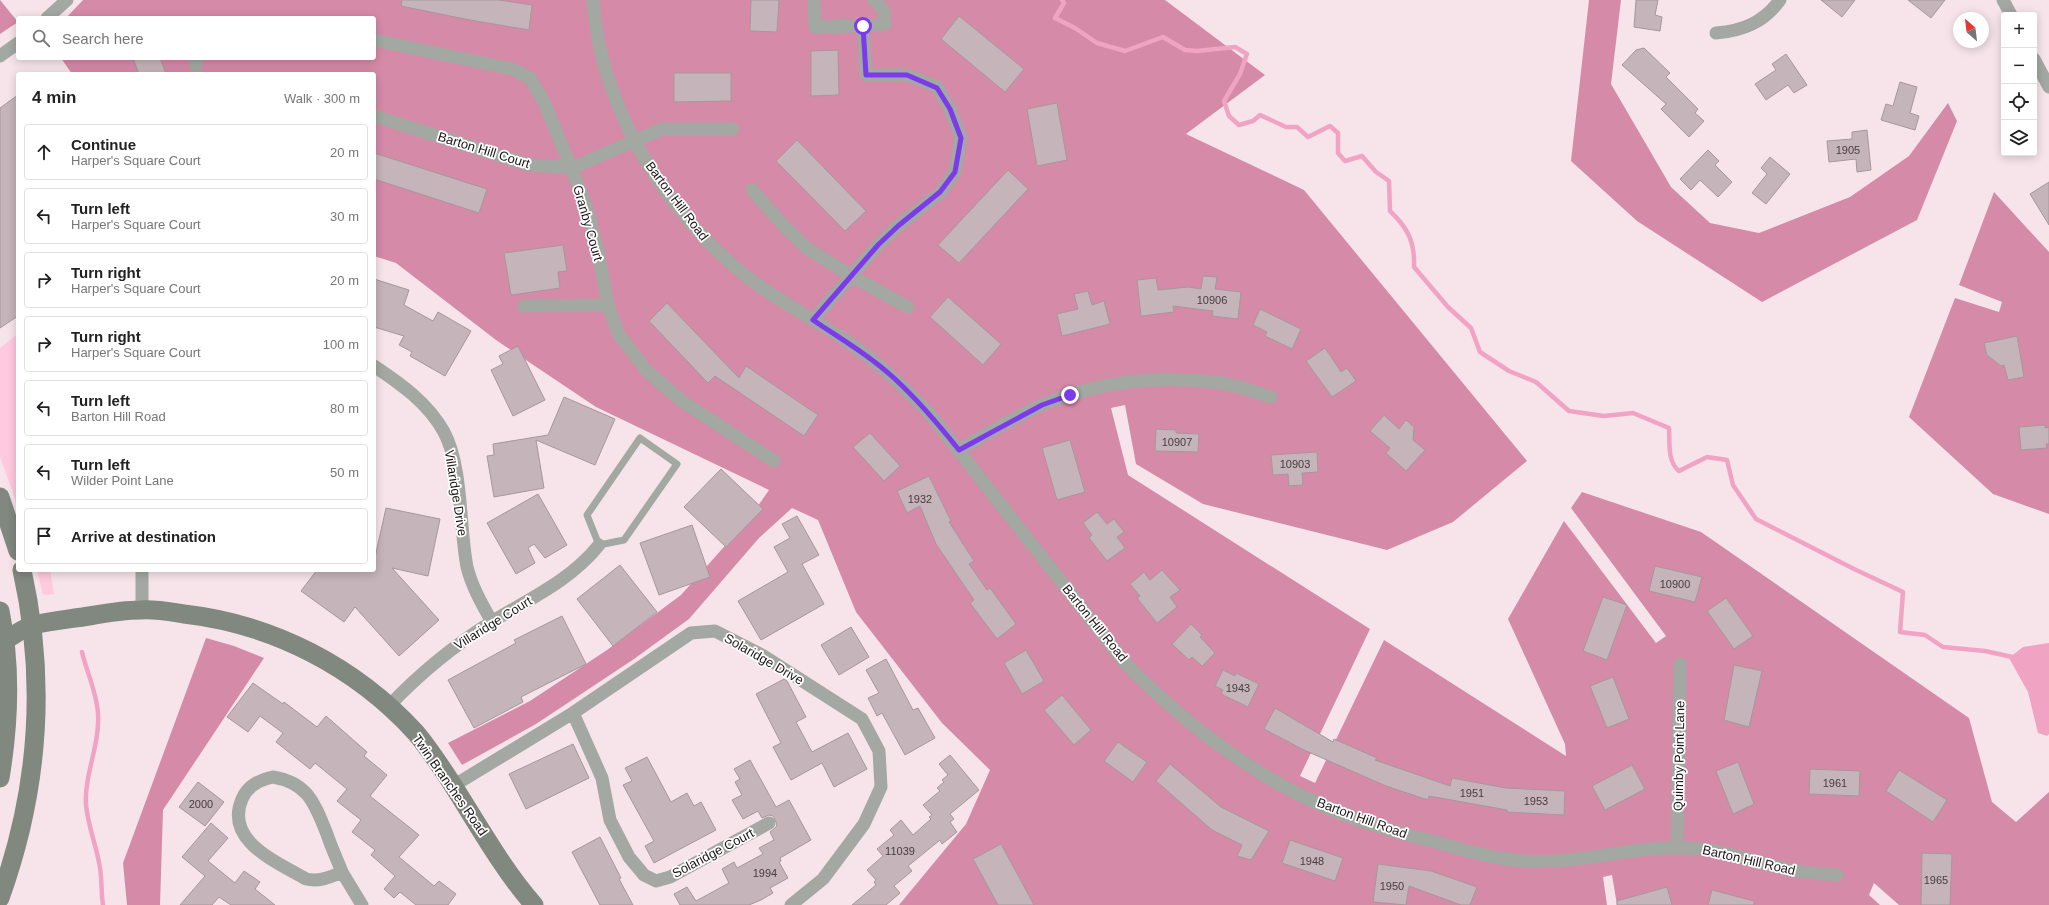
<!DOCTYPE html>
<meta charset="utf-8">
<style>
body{margin:0;font-family:Arial,sans-serif;background:#f2f2f2;color:#222}
.controls{position:absolute;right:12px;top:12px;display:grid;overflow:hidden;border-radius:4px;box-shadow:0 2px 10px #0003}
.controls button{width:36px;height:36px;display:grid;place-items:center;padding:0;border:0;border-bottom:1px solid #e0e0e0;background:#fff;color:#222;font:20px sans-serif}
.compass{position:absolute;left:1953px;top:12px;width:36px;height:36px;border-radius:50%;background:#fff;box-shadow:0 2px 10px #0003;rotate:332deg}
.stop{position:absolute;width:12px;height:12px;margin:-9px;border:3px solid #7c3aed;border-radius:50%;background:#fff}
.stop.end{background:#7c3aed;border-color:#fff;box-shadow:0 1px 4px #0008}
.list{margin:0;padding:0;list-style:none}
h2{display:flex;justify-content:space-between;align-items:center;height:52px;margin:0;padding:0 16px;font-size:17px}
h2 small{font-size:13px;font-weight:400;color:#767676}
.list li{display:grid;grid-template-columns:26px 1fr auto;gap:12px;align-items:center;box-sizing:border-box;height:56px;margin:0 8px 8px;padding:0 8px;border:1px solid #e0e0e0;border-radius:4px}
.list b{display:block;font-size:15px;white-space:nowrap}
.list p{margin:0;font-size:13px;white-space:nowrap;color:#767676}
.list em{font-size:13px;font-style:normal;color:#767676}
.icon{flex:none;width:22px;height:22px;fill:none;stroke:currentColor;stroke-width:2;stroke-linecap:round;stroke-linejoin:round}
.map{position:relative;flex:none;width:2049px;height:905px;overflow:hidden}
.search{position:absolute;background:#fff;box-shadow:0 2px 10px #0003;left:16px;top:16px;width:360px;height:44px;display:flex;align-items:center;gap:10px;box-sizing:border-box;padding:0 14px;border-radius:4px;color:#767676;font-size:15px}
.panel{position:absolute;background:#fff;box-shadow:0 2px 10px #0003;left:16px;top:72px;width:360px;height:500px;border-radius:4px}
.map>svg:first-child{display:block}
.green{fill:#ffc9de}
.forest{fill:#d58aa8}
.water{fill:#f0a3c2}
.lines{fill:none;stroke-linecap:round;stroke-linejoin:round}
.stream{stroke:#f0a3c2;stroke-width:4.5}
.building{fill:#c5b4ba;stroke:#a7979c}
.service{stroke:#a3a8a2;stroke-width:7}
.minor{stroke:#a3a8a2;stroke-width:13}
.secondary{stroke:#818880;stroke-width:19}
.route{stroke:#7c3aed;stroke-width:5}
.labels{text-anchor:middle;dominant-baseline:central;stroke-width:3.5;stroke-linejoin:round;paint-order:stroke}
.number-label{font-size:11px;fill:#463d40}
.street-label{font-size:13px;fill:#1b1517;stroke:#fff}
</style>
<div class="map">
<svg width="2049" height="905" viewBox="0 0 2049 905">
<rect width="100%" height="100%" fill="#f6e4ea"/>
<path class="green" d="M18 334V507L0 457V348Z
M37 570H50L54 594 43 595Z"/>
<path class="forest" d="M0 0 18 22 0 34Z
M83 0H1165L1265 75 1186 134 1304 190 1527 461 1453 522 1387 550 1203 504 1136 464 1125 405 1111 408 1128 475 1370 629 1300 776 1315 783 1384 640 1566 756 1565 744 1508 619 1564 521 1656 643 1666 636 1571 508 1582 492 1701 532 1969 718 1992 802 2016 822 2049 792V905H1899L1874 883 1869 895 1880 905H1617L1612 875 1603 877 1607 905H899L966 824 990 770 942 723 856 612 818 520 792 508 759 538 689 619 634 659 536 724 462 765 448 743 530 701 607 650 681 595 748 520 769 490 596 407 496 340 396 263 374 256V74H72L61 58H374V18H66Z
M1589 0H1621L1611 84 1671 187 1710 223 1759 233 1850 197 1909 156 1948 103 1957 121 1917 220 1762 302 1637 221 1571 161Z
M1994 192 2049 252V514L1993 494 1909 417 1955 298 1999 312 2002 302 1959 285Z
M206 638 234 646 264 658 163 810 160 905H127L123 863Z"/>
<path class="water" d="M2049 643V734L2047 736 2038 733 2028 692 2009 658 2023 647Z"/>
<g class="lines">
<path class="stream" d="M1062 0 1064 3 1055 18 1075 28 1097 43 1125 51 1163 37 1185 50 1197 51 1235 47 1247 54 1240 74 1224 101 1229 116 1239 125 1253 121 1260 115 1286 127H1297L1308 137 1330 126 1338 133V153L1345 161 1362 156 1376 172 1389 181 1390 211C1408 228 1415 242 1414 267L1448 307 1471 328 1480 352 1509 371 1536 382 1569 411 1604 416 1633 413 1669 428C1670 443 1667 461 1679 471L1707 457 1727 460 1733 485 1756 519 1854 569 1903 592 1900 632 1925 635 1943 647 1985 651 2017 658
M82 652C87 673 97 693 98 714 100 745 84 775 86 805 88 827 97 847 100 868 102 880 101 893 103 905"/>
</g>
<path class="building" d="M402 0H499L532 5 529 30 470 20 401 6Z
M751 0H779L777 32 750 31Z
M1636 0H1658L1655 15 1662 17 1660 31 1634 27Z
M1821 0H1855L1842 17Z
M1908 0H1945L1931 18Z
M959 16 1024 69 1005 92 941 39Z
M1644 48 1670 73 1666 77 1698 109 1695 113 1704 121 1689 137 1661 109 1666 104 1622 65 1636 50Z
M838 50 839 95 811 96V51Z
M1786 54 1807 85 1794 93 1788 85 1766 100 1755 84 1776 70 1772 64Z
M133 58H160L166 74H139Z
M674 73H731V101L674 102Z
M1900 82 1917 87 1910 113 1919 116 1915 130 1881 120 1886 104 1893 106Z
M18 95V316L0 328V108Z
M1057 103 1067 160 1037 166 1027 109Z
M1867 130 1871 170 1857 172 1856 159 1829 162 1827 141 1852 139V132Z
M797 140 866 211 845 231 776 161Z
M1708 150 1719 161 1715 165 1732 182 1718 197 1700 180 1691 190 1680 179Z
M374 153 487 189 479 213 374 179Z
M1770 157 1790 174 1766 204 1752 193 1767 174 1761 168Z
M1008 170 1028 189 959 263 938 245Z
M2049 182V225L2030 194Z
M563 245 567 271 558 272 560 288 511 295 504 253Z
M1203 276 1217 277 1215 289 1241 292 1238 319 1212 316 1213 311 1173 306 1174 312 1141 316 1137 280 1156 278 1158 290 1188 287 1201 289Z
M374 279 409 290 404 305 433 321 438 312 471 331 445 376 410 356 412 352 399 345 404 336 374 327Z
M1088 291 1092 305 1104 301 1110 324 1062 336 1057 314 1078 309 1074 294Z
M948 297 1001 344 983 365 930 317Z
M667 303 739 378 746 366 818 415 804 436 715 376 708 383 649 321Z
M1260 309 1301 329 1292 349 1265 336 1267 332 1253 325Z
M2017 336 2024 377 2008 380 2004 365 2001 366 1987 355 1984 343Z
M518 346 545 400 513 416 491 370 503 364 499 356Z
M1325 348 1341 372 1347 368 1356 381 1332 397 1306 361Z
M564 397 615 419 595 465 536 440 544 488 494 497 487 456 494 455 493 444 548 435Z
M1384 415 1399 429 1406 420 1414 427 1413 440 1425 450 1406 471 1386 453 1390 448 1370 431Z
M2045 425V428L2049 427V444H2046L2047 448 2021 450 2019 427Z
M1156 429 1176 430V433L1199 434 1198 452 1155 451Z
M870 433 900 466 884 481 853 447Z
M1070 440 1085 492 1057 500 1042 448Z
M1317 452 1318 472 1302 473 1303 485 1289 486 1288 474 1273 475 1271 455Z
M721 469 763 509 726 547 684 507Z
M929 476 951 521 949 522 974 561 969 564 987 590 990 588 1016 624 997 639 970 603 974 600 936 544 920 506 907 513 897 491Z
M538 494 567 545 545 558 534 544 528 548 535 563 516 574 487 523Z
M386 508 440 519 428 576 392 568 439 620 399 656 355 607 344 622 301 591 317 570H374V562Z
M1097 512 1107 524 1114 519 1124 532 1117 537 1125 548 1107 561 1089 538 1092 535 1083 523Z
M797 516 819 555 802 564 824 604 761 640 738 601 788 572 774 547 790 538 782 524Z
M692 525 710 577 659 595 640 543Z
M620 565 657 612 613 646 577 599Z
M1655 566 1702 577 1695 602 1649 591Z
M1162 570 1180 590 1170 597 1177 607 1157 623 1137 598 1140 596 1130 584 1144 572 1150 580Z
M1603 597 1627 605 1607 660 1583 651Z
M1726 598 1753 636 1734 649 1707 611Z
M562 616 586 664 521 697 523 702 474 728 448 680 516 643 514 640Z
M1191 624 1202 635 1200 637 1215 653 1202 666 1192 657 1189 660 1172 644Z
M851 627 869 657 839 675 821 645Z
M1026 650 1044 681 1022 694 1004 663Z
M886 659 913 710 918 708 935 738 905 755 882 713 877 716 868 698 879 693 866 670Z
M1734 665 1762 671 1749 727 1724 720Z
M1223 670 1235 676 1236 673 1259 684 1248 707 1221 694 1223 690 1215 686Z
M1613 677 1629 719 1607 728 1590 686Z
M784 679 787 681 806 717 796 722 812 752 848 733 867 769 834 787 822 763 791 780 773 747 781 743 756 694Z
M253 683 283 704 284 702 317 727 326 716 367 752 364 756 387 775 370 796 419 835 399 857 434 886 439 881 456 894 448 905H416L400 892 394 898 384 889 395 876 371 855 375 850 352 832 361 820 337 801 347 789 315 763 310 769 276 742 283 733 260 716 248 732 227 717Z
M1062 695 1091 730 1074 745 1044 710Z
M1275 708 1333 742 1334 739 1377 758 1375 760 1450 786 1452 778 1506 788 1565 791 1564 815 1507 812V810L1429 796 1428 800 1386 786 1304 750 1264 729Z
M1118 742 1147 762 1133 782 1104 761Z
M573 744 589 778 526 809 509 774Z
M950 755 979 790 950 814 954 819 950 822 957 832 942 844 940 840 908 866 912 871 894 886 900 893 886 905H852L876 885 874 882 876 880 867 870 883 856 877 849 894 835 890 830 901 820 913 835 931 819 929 817 932 815 923 805 940 791 937 788 944 782 942 780 948 775 939 764Z
M647 757 671 802 687 793 694 806 701 802 716 830 654 863 645 846 654 841 623 785 632 781 625 768Z
M750 760 776 807 789 800 811 840 780 858 781 861 779 862 788 878 770 888 773 893 761 900 749 905H680L674 894 687 887 696 901 729 883 722 869 734 862 737 868 763 854 759 848 774 840 770 832 776 827 777 824 773 816 769 815 762 818 758 811 743 819 732 800 742 795 735 782 740 779 734 769Z
M1738 762 1754 804 1733 814 1716 771Z
M1170 764 1221 807 1269 831 1251 860 1237 856 1242 845 1212 830 1156 781Z
M1632 765 1645 789 1605 810 1592 786Z
M1810 769 1860 771 1859 796 1809 794Z
M1899 770 1947 800 1933 822 1886 791Z
M198 782 224 802 205 826 179 807Z
M211 823 228 838 208 861 235 883 244 871 260 882 255 889 275 905H231L219 897 212 905H180L205 876 182 857Z
M600 837 621 878 619 879 633 905H600L572 852Z
M1290 840 1343 858 1335 881 1282 863Z
M1001 844 1034 905H998L973 859Z
M1922 853 1952 854 1950 905H1921Z
M1378 864 1431 871 1477 887 1470 905H1461L1409 886 1406 905 1373 902Z
M1667 887 1672 905H1617V901Z
M1712 890 1754 901V905H1708Z"/>
<g class="lines">
<path class="service" d="M640 438 677 464 624 540 599 545 587 515Z"/>
<path class="minor" d="M593 0C600 104 662 207 741 272 772 298 809 316 842 338 875 359 902 386 929 413L1125 663C1189 728 1261 783 1347 816 1376 827 1406 835 1436 842 1464 850 1493 859 1523 861 1579 865 1633 845 1689 848 1723 850 1754 862 1787 869 1804 873 1820 874 1837 875
M814 0 815 27 863 26 885 24 884 10 874 0
M2003 0 2011 15
M47 18 67 0
M1716 33C1743 31 1764 22 1780 0
M374 40 512 69 530 78 544 102 574 175 586 206 598 251 608 305 619 335 647 371 683 402 774 461
M0 56 18 43
M195 58 196 66
M2034 59 2049 87
M374 116 529 165 572 168 662 129H733
M752 190 784 226 808 249 851 276 908 307
M524 306 608 305
M813 320 878 245 898 226 941 192 955 172 961 138 950 109 937 87 907 75H866L863 26
M374 366C401 384 428 403 444 432 463 468 459 526 467 567 472 587 482 604 492 622
M959 450C986 434 1013 418 1042 405 1098 381 1161 375 1221 383 1238 386 1255 392 1271 397
M142 570V610
M389 706C421 672 453 646 493 621 531 598 571 580 599 545
M573 713 602 778 610 820 629 857 644 875 656 881 670 877 769 823
M273 777C309 783 315 805 327 834 331 847 337 859 342 872 330 877 320 882 306 879 277 862 224 841 242 799 248 785 260 780 273 777Z
M453 786 573 713 691 633 715 631 762 655 862 719 879 751 881 787 864 824 823 879 791 905
M1677 848 1680 664
M342 872 362 905"/>
<path class="secondary" d="M0 497 18 551
M0 611C11 664 9 724 0 778
M4 641C13 636 23 628 33 625 51 621 70 619 89 616 106 613 124 610 141 610 155 609 171 612 184 614 273 624 356 667 416 733 427 746 437 761 447 776 475 819 500 866 534 905
M0 898C39 790 47 682 22 570"/>
</g>
<g class="lines">
<path class="route" d="M863 26 866 75H907L937 88 950 109 961 138 955 172 940 192 898 226 878 245 813 320C841 339 870 356 895 379 919 401 939 425 959 450L1042 405 1070 395"/>
</g>
<g class="labels">
<g class="number-label">
<text x="1848" y="150">1905</text>
<text x="1212" y="300">10906</text>
<text x="1177" y="442">10907</text>
<text x="1295" y="464">10903</text>
<text x="920" y="499">1932</text>
<text x="1675" y="584">10900</text>
<text x="1238" y="688">1943</text>
<text x="1835" y="783">1961</text>
<text x="1472" y="793">1951</text>
<text x="1536" y="801">1953</text>
<text x="201" y="804">2000</text>
<text x="900" y="851">11039</text>
<text x="1312" y="861">1948</text>
<text x="765" y="873">1994</text>
<text x="1936" y="880">1965</text>
<text x="1392" y="886">1950</text>
</g>
<g class="street-label">
<text transform="translate(484 150) rotate(17)">Barton Hill Court</text>
<text transform="translate(677 201) rotate(53)">Barton Hill Road</text>
<text transform="translate(588 223) rotate(74)">Granby Court</text>
<text transform="translate(456 493) rotate(81)">Villaridge Drive</text>
<text transform="translate(493 623) rotate(-32)">Villaridge Court</text>
<text transform="translate(1095 623) rotate(51)">Barton Hill Road</text>
<text transform="translate(764 659) rotate(30)">Solaridge Drive</text>
<text transform="translate(1679 756) rotate(-89)">Quimby Point Lane</text>
<text transform="translate(450 785) rotate(55)">Twin Branches Road</text>
<text transform="translate(1362 818) rotate(20)">Barton Hill Road</text>
<text transform="translate(713 853) rotate(-28)">Solaridge Court</text>
<text transform="translate(1749 860) rotate(13)">Barton Hill Road</text>
</g>
</g>
</svg>
<div class="controls">
<button>+</button>
<button>−</button>
<button><svg class="icon" aria-label="locate" viewBox="0 0 24 24"><circle cx="12" cy="12" r="6"/><path d="M12 2v4M12 18v4M2 12h4M18 12h4"/></svg></button>
<button><svg class="icon" aria-label="layers" viewBox="0 0 24 24"><path d="M12 4l9 5-9 5-9-5zM3 14l9 5 9-5"/></svg></button>
</div>
<svg class="compass" viewBox="-18 -18 36 36"><path d="M0-13l5 13h-10z" fill="#e53935"/><path d="M0 13l5-13h-10z" fill="#767676"/></svg>
<div class="stop" style="left:863px;top:26px"></div>
<div class="stop end" style="left:1070px;top:395px"></div>
<div class="search"><svg class="icon" aria-label="search" viewBox="0 0 24 24"><circle cx="10" cy="10" r="6"/><path d="M15 15l6 6"/></svg>Search here</div>
<section class="panel">
<h2>4 min<small>Walk · 300 m</small></h2>
<ul class="list">
<li><svg class="icon" aria-label="ahead" viewBox="0 0 24 24"><path d="M12 20V5M6 11l6-6 6 6"/></svg><div><b>Continue</b><p>Harper's Square Court</p></div><em>20 m</em></li>
<li><svg class="icon" aria-label="left" viewBox="0 0 24 24"><path d="M17 20v-9H6M10 6l-5 5 5 5"/></svg><div><b>Turn left</b><p>Harper's Square Court</p></div><em>30 m</em></li>
<li><svg class="icon" aria-label="right" viewBox="0 0 24 24"><path d="M7 20v-9h11M14 6l5 5-5 5"/></svg><div><b>Turn right</b><p>Harper's Square Court</p></div><em>20 m</em></li>
<li><svg class="icon" aria-label="right" viewBox="0 0 24 24"><path d="M7 20v-9h11M14 6l5 5-5 5"/></svg><div><b>Turn right</b><p>Harper's Square Court</p></div><em>100 m</em></li>
<li><svg class="icon" aria-label="left" viewBox="0 0 24 24"><path d="M17 20v-9H6M10 6l-5 5 5 5"/></svg><div><b>Turn left</b><p>Barton Hill Road</p></div><em>80 m</em></li>
<li><svg class="icon" aria-label="left" viewBox="0 0 24 24"><path d="M17 20v-9H6M10 6l-5 5 5 5"/></svg><div><b>Turn left</b><p>Wilder Point Lane</p></div><em>50 m</em></li>
<li><svg class="icon" aria-label="arrive" viewBox="0 0 24 24"><path d="M6 21V4h12l-3 4 3 4H6"/></svg><div><b>Arrive at destination</b></div></li>
</ul>
</section>
</div>
